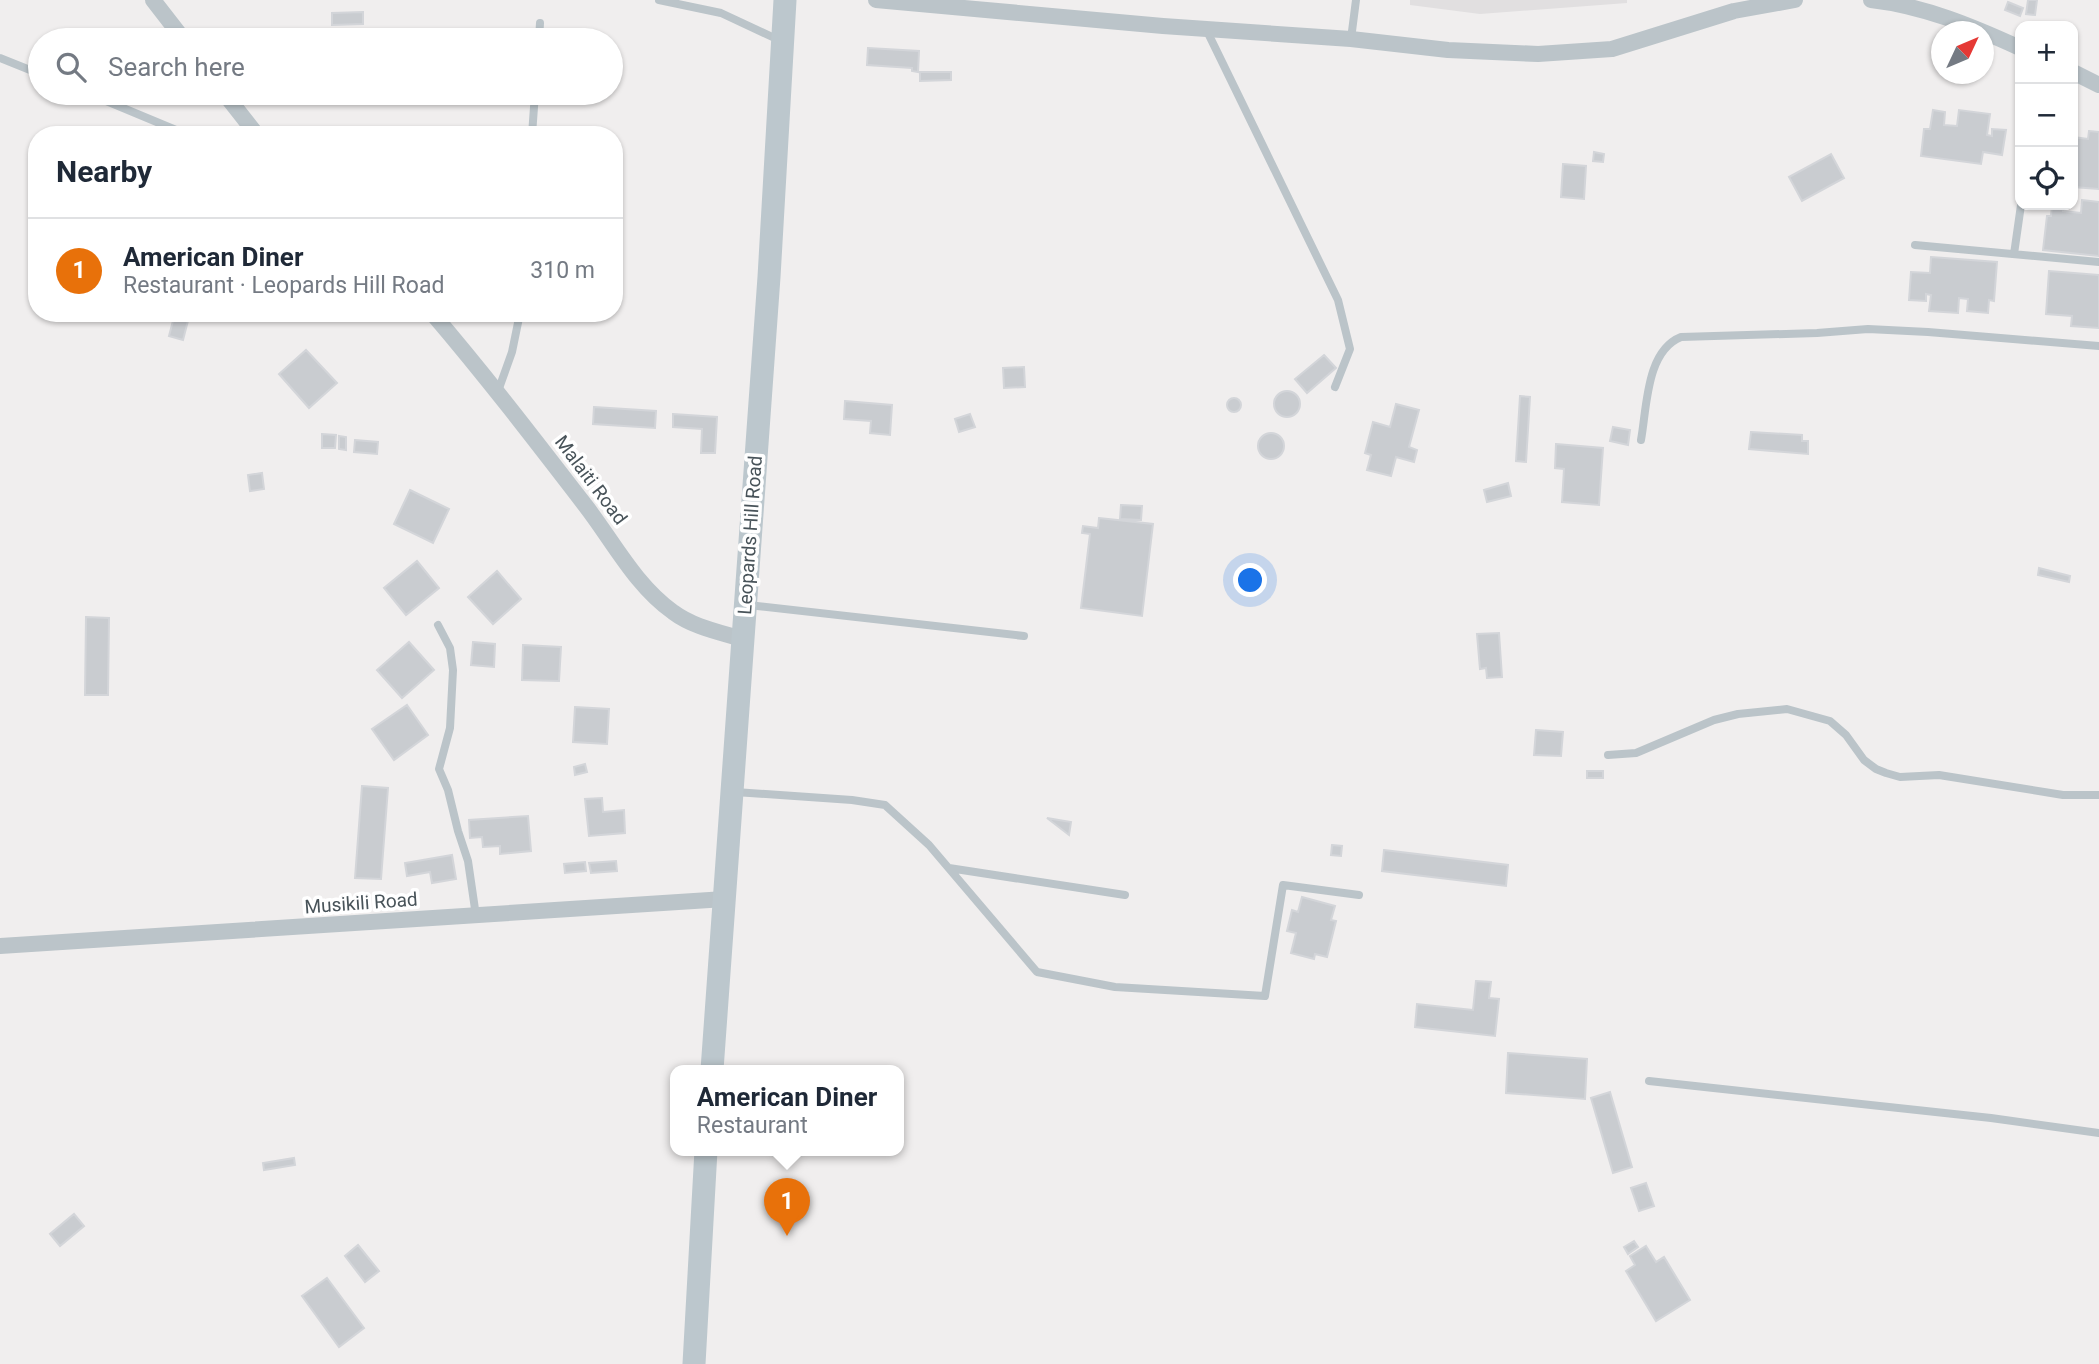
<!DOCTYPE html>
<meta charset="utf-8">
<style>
body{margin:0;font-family:Roboto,sans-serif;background:#f2f2f3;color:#1f2937}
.controls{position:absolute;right:21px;top:21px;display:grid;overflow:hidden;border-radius:14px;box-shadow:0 2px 5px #0004}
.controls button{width:63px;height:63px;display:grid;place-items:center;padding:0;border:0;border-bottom:2px solid #e0e1e3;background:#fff;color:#1f2937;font:35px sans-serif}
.compass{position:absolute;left:1931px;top:21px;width:63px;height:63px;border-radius:50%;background:#fff;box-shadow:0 2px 5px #0004;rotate:46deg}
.you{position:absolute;left:1251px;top:581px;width:24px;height:24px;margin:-18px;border:5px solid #fff;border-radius:50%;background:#1a73e8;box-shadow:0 0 0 10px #1a73e833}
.badge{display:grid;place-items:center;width:46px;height:46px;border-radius:50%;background:#2f86c9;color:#fff;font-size:23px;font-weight:700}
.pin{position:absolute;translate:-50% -58px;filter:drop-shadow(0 2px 4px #0008)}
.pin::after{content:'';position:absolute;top:37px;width:24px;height:21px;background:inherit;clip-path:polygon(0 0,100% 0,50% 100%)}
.popup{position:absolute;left:670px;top:1065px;width:234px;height:91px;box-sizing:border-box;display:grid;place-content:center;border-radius:14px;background:#fff;filter:drop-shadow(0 2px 5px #0005);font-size:23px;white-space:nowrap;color:#747a83}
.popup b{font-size:26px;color:#1f2937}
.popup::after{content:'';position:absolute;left:50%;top:100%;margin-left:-14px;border:14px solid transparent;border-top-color:#fff}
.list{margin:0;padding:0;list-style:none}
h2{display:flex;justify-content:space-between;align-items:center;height:91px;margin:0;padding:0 28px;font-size:30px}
h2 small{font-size:23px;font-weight:400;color:#747a83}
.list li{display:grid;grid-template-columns:46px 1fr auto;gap:21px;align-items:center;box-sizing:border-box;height:105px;padding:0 28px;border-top:2px solid #e0e1e3}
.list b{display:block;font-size:26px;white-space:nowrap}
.list p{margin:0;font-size:23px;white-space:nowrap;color:#747a83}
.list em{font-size:23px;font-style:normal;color:#747a83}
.icon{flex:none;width:38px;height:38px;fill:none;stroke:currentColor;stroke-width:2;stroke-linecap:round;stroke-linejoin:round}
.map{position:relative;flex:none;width:2099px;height:1364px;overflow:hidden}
.search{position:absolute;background:#fff;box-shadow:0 2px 5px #0004;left:28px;top:28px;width:595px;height:77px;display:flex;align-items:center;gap:18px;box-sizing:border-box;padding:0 24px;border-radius:38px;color:#747a83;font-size:26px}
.panel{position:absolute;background:#fff;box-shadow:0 2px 5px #0004;left:28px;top:126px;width:595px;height:196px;border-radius:28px}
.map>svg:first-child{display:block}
.education{fill:#e1dfe0}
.building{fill:#c9ccd0;stroke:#d3d5d9;stroke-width:2}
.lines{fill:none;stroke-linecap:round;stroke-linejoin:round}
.lane{stroke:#bbc4c9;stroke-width:8}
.street{stroke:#bbc4c9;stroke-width:16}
.secondary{stroke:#bcc7cd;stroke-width:23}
.labels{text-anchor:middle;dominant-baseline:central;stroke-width:7;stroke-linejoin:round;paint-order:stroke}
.street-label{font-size:19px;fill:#485359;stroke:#fff}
</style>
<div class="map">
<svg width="2099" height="1364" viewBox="0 0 2099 1364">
<rect width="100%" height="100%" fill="#f0eeee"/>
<path class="education" d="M1410 0H1627V3L1480 14 1410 5Z"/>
<path class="building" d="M2028 0H2037L2035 15 2026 14Z
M2008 2 2023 8 2020 16 2005 10Z
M363 12V24L332 25V13Z
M382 29H412V38H382Z
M415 29H430V38H415Z
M868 48 919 51 918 72 912 71V68L867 65Z
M920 72H951V80L920 81Z
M1933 110 1945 112 1944 125 1957 126 1959 110 1990 114 1987 135 1992 136V129L2006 130 2002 155 1983 152 1981 164 1921 156 1924 129H1930Z
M2089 131 2099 132V189L2073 187V137L2088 139Z
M1594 152 1604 154 1603 162 1593 161Z
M1831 154 1844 178 1802 201 1789 177Z
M1563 164 1586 166 1584 199 1561 197Z
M2082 200 2099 202V256L2043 250 2047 216H2051L2052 205H2064L2063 211 2081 213Z
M1931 257 1997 262 1994 301 1989 300 1988 313 1967 311 1968 299 1959 298 1958 313 1929 311 1931 295 1926 294V301L1909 300 1911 272 1930 273Z
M2049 271 2099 275V328L2071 326 2072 316 2046 314Z
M175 313H190L183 340 169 336Z
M306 350 337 383 309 408 279 374Z
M1324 355 1336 368 1307 393 1295 379Z
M1024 367 1025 387 1004 388 1003 368Z
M1274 404a13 13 0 1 1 26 0a13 13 0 1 1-26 0Z
M1520 396 1530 397 1526 462 1516 461Z
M1227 405a7 7 0 1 1 14 0a7 7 0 1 1-14 0Z
M845 401 892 405 890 435 870 433 871 421 844 419Z
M1396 404 1419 410 1409 447 1417 450 1414 462 1396 457 1391 476 1367 470 1371 455 1365 453 1373 422 1390 427Z
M594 407 656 411 655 428 593 424Z
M673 414 717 417 715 453H701L702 429 673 427Z
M970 414 975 427 959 432 955 419Z
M1613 427 1630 430 1628 445 1610 441Z
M1751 432 1802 435V441H1808V454L1749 449Z
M1258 446a13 13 0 1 1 26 0a13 13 0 1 1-26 0Z
M322 434 336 435 335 448H322Z
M339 436 346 437V450L339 449Z
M355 440 378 442 377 454 354 452Z
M1556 444 1603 448 1599 505 1562 502 1564 469 1555 468Z
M262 473 264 489 250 491 248 475Z
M1508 483 1511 496 1487 502 1484 490Z
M410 490 449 509 433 543 394 524Z
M1121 505 1142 506 1141 520 1120 519Z
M1099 518 1153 524 1142 616 1081 608 1090 534 1082 533 1083 526 1098 528Z
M417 561 439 588 406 615 384 588Z
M2039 568 2070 576 2069 582 2038 575Z
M497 571 521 599 493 624 468 597Z
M86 617 109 618 108 695H85Z
M1499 633 1502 677 1487 678 1486 668 1480 669 1477 634Z
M409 642 434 670 402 698 377 670Z
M473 642 495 644 494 667 471 665Z
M523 645 561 647 559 681 522 680Z
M407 705 428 735 394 760 372 729Z
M575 707 609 709 607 744 573 742Z
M1536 730 1563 732 1561 756 1534 755Z
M585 764 587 772 575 775 574 767Z
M1587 771H1603V778H1587Z
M362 786 388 788 381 879 355 878Z
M602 798 603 812 624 810 625 833 589 836 585 799Z
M528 816 531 851 500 854V846L483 847 482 837 470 838 469 820Z
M1047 818 1071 822 1069 835Z
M1332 845 1342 846 1341 856 1331 855Z
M1384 850 1508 865 1506 886 1382 871Z
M452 855 456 879 432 883 430 872 407 876 405 863Z
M616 861 617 871 591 873 589 863Z
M585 862 586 871 565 873 564 864Z
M1302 897 1335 906 1331 920 1336 921 1327 957 1315 954 1314 959 1291 953 1296 933 1287 931 1292 910 1298 912Z
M1476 981 1491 982 1489 998 1499 999 1495 1036 1415 1027 1417 1004 1473 1010Z
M1508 1053 1587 1059 1585 1099 1506 1093Z
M1610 1092 1632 1167 1613 1173 1591 1098Z
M294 1158 295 1165 264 1170 263 1163Z
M1646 1183 1654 1206 1639 1211 1631 1188Z
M74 1214 84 1226 60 1246 50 1234Z
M1634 1241 1638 1247 1628 1254 1624 1247Z
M358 1245 379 1271 365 1282 345 1256Z
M1646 1246 1656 1262 1664 1257 1690 1300 1656 1321 1626 1271 1635 1265 1630 1256Z
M327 1278 364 1328 339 1347 302 1296Z"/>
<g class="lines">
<path class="lane" d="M659 0 721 13 781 41
M1206 29 1338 300 1350 349 1335 387
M1351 39 1356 0
M539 40 540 23
M0 58 40 74
M87 93 188 135
M532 135 535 93
M1915 245 2099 262
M2014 254 2021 205
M497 394 512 352 520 313
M1641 440C1647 407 1646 351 1681 337L1817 333 1868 329 1928 332 2099 346
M748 605 1024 636
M438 625 450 648 453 670 450 728 439 769 448 790 458 831 468 861 476 916
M1608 755 1636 753 1714 720 1738 714 1787 709 1830 721 1846 735 1864 760 1876 769 1886 773 1900 777 1939 775 2063 795H2099
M735 792 852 800 885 805 929 845 1037 972 1115 987 1265 996 1283 885 1359 895
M949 868 1125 895
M1649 1081 1991 1118 2099 1133"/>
<path class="street" d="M153 0 184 40
M876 0 1163 26 1351 39 1448 50 1538 54 1612 49 1734 11 1795 0
M1871 0C1924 6 1972 26 2020 48
M2073 72 2099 85
M224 93 257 135
M432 313C485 375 535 440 585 505 613 541 635 585 673 612 693 627 719 632 742 639
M0 946 725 899"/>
<path class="secondary" d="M712 1070 769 277 785 0
M694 1364 706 1150"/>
</g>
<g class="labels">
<g class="street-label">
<text transform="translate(591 480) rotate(53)">Malaiti Road</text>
<text transform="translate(750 535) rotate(-86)">Leopards Hill Road</text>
<text transform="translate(361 903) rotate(-4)">Musikili Road</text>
</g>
</g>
</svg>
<div class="controls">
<button>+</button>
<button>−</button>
<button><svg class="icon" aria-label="locate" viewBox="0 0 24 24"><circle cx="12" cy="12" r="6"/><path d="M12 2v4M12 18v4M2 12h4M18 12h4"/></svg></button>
</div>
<svg class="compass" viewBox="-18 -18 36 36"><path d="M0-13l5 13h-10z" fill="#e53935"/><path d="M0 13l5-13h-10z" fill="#747a83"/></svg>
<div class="you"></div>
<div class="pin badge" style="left:787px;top:1236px;background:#e8710a">1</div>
<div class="popup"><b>American Diner</b>Restaurant</div>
<div class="search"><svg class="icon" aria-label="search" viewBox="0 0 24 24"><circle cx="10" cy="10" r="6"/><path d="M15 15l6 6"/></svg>Search here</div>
<section class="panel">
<h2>Nearby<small></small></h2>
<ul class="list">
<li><span class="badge" style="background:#e8710a">1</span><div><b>American Diner</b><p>Restaurant · Leopards Hill Road</p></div><em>310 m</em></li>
</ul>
</section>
</div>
